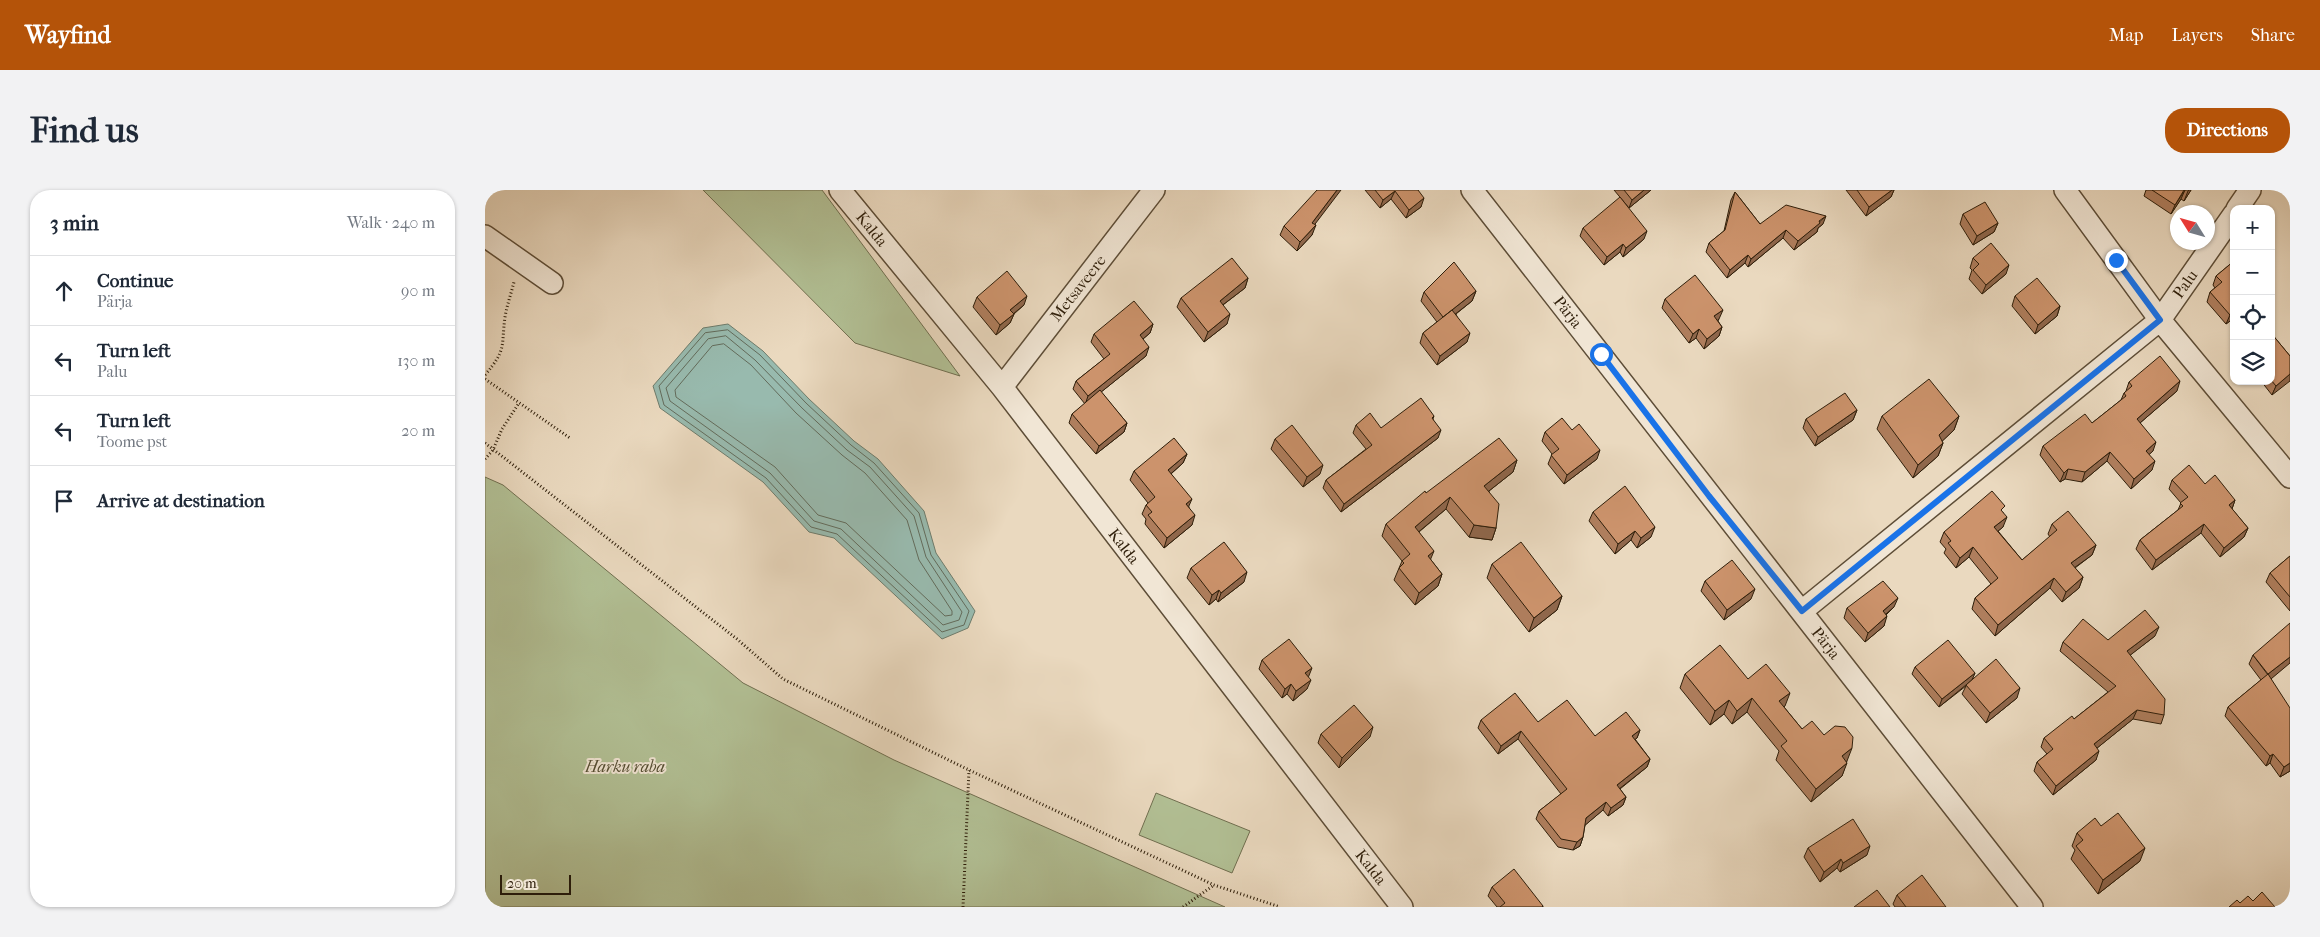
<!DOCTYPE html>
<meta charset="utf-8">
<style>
body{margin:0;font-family:"IM FELL French Canon",serif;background:#f2f2f3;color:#1f2937}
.controls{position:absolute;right:15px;top:15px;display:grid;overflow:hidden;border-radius:10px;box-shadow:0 1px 4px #0004}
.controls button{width:45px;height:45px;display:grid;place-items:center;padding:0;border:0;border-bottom:1px solid #e0e1e3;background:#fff;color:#1f2937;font:25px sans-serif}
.compass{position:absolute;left:1685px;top:15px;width:45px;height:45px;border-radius:50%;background:#fff;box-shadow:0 1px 4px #0004;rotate:307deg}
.scale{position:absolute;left:15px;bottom:12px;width:71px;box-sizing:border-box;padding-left:5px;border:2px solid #2e1e0a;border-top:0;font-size:14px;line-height:18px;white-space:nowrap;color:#2e1e0a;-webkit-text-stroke:4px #f1e6d5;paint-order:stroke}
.stop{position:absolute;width:15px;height:15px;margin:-11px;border:4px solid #1a73e8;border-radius:50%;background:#fff}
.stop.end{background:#1a73e8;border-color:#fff;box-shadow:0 1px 5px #0008}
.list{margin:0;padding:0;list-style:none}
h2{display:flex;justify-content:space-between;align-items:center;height:65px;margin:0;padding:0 20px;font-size:21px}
h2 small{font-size:16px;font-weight:400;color:#747a83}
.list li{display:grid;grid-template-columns:32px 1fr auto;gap:15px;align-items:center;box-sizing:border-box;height:70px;padding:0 20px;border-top:1px solid #e0e1e3}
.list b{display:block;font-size:19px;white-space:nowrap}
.list p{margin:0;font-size:16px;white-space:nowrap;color:#747a83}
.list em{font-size:16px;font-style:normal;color:#747a83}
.icon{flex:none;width:28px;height:28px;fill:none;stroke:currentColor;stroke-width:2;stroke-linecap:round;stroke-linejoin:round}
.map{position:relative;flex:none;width:1805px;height:717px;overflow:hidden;border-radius:20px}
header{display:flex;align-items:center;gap:30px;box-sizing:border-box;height:70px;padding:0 25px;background:#b45309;color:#fff}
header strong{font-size:24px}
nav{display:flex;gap:28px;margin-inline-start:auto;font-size:18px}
.intro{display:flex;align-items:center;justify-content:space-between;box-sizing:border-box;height:120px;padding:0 30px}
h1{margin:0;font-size:35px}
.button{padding:12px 22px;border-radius:20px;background:#b45309;color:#fff;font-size:18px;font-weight:700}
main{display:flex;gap:30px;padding:0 30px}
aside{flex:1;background:#fff;border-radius:20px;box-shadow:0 1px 4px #0004}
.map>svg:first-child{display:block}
.green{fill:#b2c095;stroke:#706f50}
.water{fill:#98baae;stroke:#6e7c6c}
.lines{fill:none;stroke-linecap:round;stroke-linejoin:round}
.shore{stroke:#636c5c;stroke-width:1}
.street-casing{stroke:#5d4d37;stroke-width:24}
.path{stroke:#2e1e0a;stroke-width:3;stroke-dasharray:1 2.5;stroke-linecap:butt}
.street{stroke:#f1e6d5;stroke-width:21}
.wall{fill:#af7e5d;stroke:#2e1e0a}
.shaded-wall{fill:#8f674c;stroke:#2e1e0a}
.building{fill:#cc936c;stroke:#2e1e0a}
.route{stroke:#1a73e8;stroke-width:6}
.labels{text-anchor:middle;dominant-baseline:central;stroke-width:4;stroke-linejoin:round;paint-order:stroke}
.street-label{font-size:16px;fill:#2e1e0a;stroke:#f1e6d5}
.park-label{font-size:16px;font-style:italic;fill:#564f34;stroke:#f1e6d5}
</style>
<header>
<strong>Wayfind</strong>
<nav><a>Map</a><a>Layers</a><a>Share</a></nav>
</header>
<div class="intro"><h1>Find us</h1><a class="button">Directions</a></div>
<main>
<aside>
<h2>3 min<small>Walk · 240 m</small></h2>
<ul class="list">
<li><svg class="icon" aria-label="ahead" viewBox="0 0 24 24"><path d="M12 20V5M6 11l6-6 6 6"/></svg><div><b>Continue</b><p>Pärja</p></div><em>90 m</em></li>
<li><svg class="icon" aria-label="left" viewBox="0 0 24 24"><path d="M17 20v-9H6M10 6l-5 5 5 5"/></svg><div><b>Turn left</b><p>Palu</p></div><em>130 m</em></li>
<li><svg class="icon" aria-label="left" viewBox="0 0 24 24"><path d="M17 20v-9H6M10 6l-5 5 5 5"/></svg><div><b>Turn left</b><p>Toome pst</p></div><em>20 m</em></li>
<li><svg class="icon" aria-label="arrive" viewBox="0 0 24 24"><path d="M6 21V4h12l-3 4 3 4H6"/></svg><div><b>Arrive at destination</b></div></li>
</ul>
</aside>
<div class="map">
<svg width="1805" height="717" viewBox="0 0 1805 717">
<rect width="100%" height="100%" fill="#ead9bf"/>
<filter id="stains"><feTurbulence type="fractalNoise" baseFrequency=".004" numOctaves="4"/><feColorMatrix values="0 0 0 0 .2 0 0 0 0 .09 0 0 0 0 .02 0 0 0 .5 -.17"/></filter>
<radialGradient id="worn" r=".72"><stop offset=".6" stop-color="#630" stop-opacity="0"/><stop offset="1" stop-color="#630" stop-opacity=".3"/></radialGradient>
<path class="green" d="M218 0H337L475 186 370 153Z
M0 287 18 295 258 493 409 570 740 717H0Z
M671 603 765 641 747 683 654 645Z"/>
<path class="water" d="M243 134 278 161 324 209 369 251 393 269 439 321 451 363 490 421 483 438 457 449 349 348 324 342 278 292 175 218 168 196 218 138Z"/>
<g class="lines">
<path class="shore" d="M243 140 275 165 321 213 366 255 389 273 434 323 446 365 484 421 479 435 457 442 352 344 326 337 281 288 179 215 174 196 220 143Z
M241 146 270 170 317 218 362 260 385 277 429 326 441 367 477 422 474 430 458 435 356 339 329 331 285 283 185 211 181 198 223 149Z
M239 154 266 175 311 223 357 265 380 283 422 330 434 370 467 421V425L460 426 361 333 333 325 290 277 191 207 190 200 227 156Z"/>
<g class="street-casing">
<path id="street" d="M355 0 517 197 917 717
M987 0 1547 717
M1580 0 1675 130 1805 287
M1752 19 1765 0
M0 46 67 93
M517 197 669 0
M1317 421 1675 130 1749 24"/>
</g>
<path class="path" d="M0 185C22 159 16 157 20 127 22 115 26 104 29 92
M0 189 85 248
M0 253 252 449 298 489 484 580 729 695 795 717
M0 269 8 260 17 239 34 213
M478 717 484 580
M698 717 729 695"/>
<use href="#street" class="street"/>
</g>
<path class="wall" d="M880 0H933L936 17 921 28 906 9 895 18Z
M1129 0H1166L1144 18Z
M1361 0H1409L1406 7 1381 26Z
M1661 0H1706L1699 11 1696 9 1686 24 1659 6Z
M1250 2 1275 34H1338L1333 38 1332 42 1309 60 1298 48 1263 77 1260 73 1242 88 1221 62 1224 53 1239 41 1246 10Z
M1478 24 1513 33 1509 42 1488 55 1475 34Z
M830 34 827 45 812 61 795 45 799 36Z
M1098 38 1159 49 1138 67 1135 62 1119 75 1095 46Z
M1488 68 1521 84 1497 104 1484 89 1487 80 1485 78Z
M1749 71V128L1741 134 1722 112 1725 102 1730 98 1728 95 1731 86Z
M763 88 760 98 738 115 742 134 719 152 692 117 696 108Z
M991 101 987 111 971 124 982 152 952 175 935 153 938 143 952 132 936 111 939 102Z
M1530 106 1575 116 1572 126 1550 144 1527 116Z
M492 107 539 115 529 124 525 133 511 145 488 117Z
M1180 109 1234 129 1233 131 1237 137 1234 146 1219 159 1211 148 1204 153 1177 118Z
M668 134 665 143 658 149 661 166 616 202 642 233 639 242 611 264 584 233 587 224 600 214 588 199 591 191 619 169 606 152 609 144Z
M1786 143 1805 166 1787 205 1776 191H1786Z
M1644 192 1692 201 1655 233 1668 261 1664 264 1667 280 1646 299 1622 271 1597 292 1580 289 1575 292 1555 265 1558 256 1607 233 1636 210 1639 203 1641 201Z
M1372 220 1368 230 1330 256 1318 238 1321 229Z
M949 226 948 229 953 248 856 322 838 298 841 290 881 259 868 243 871 235 896 238Z
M1397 226H1474L1469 240 1457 251 1458 253 1453 266 1428 288 1392 239Z
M1060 242 1112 269 1079 294 1063 274 1067 264 1057 251Z
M790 249 835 284 818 297 786 259Z
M702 264 698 273 686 284 704 317 707 335 679 358 660 334 661 329 657 324 661 315 663 313 645 290 649 281Z
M1032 270 1028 282 1004 301 1011 338 1007 350 984 347 961 319 934 342 946 370 957 384 953 396 930 415 909 390 917 371 897 346 901 334Z
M1687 290 1720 294 1750 310 1747 319 1763 338 1759 347 1735 367 1716 343 1667 380 1651 359 1655 350 1693 320 1696 313 1684 299Z
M1108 322 1166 347 1152 358 1146 350 1130 364 1104 331Z
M1518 322V337L1513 341 1537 370 1565 347 1563 344 1567 334 1611 355 1607 365 1590 378 1598 387 1594 398 1577 412 1565 398 1510 446 1487 419 1490 408 1506 394 1484 367 1471 378 1459 363 1461 359 1455 352 1459 342Z
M1805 366V421L1781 392 1785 383Z
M1007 374 1077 406 1072 420 1044 442 1002 388Z
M706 378 759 392 733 412 731 409 724 415 702 388Z
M1220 391 1266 409 1239 430 1216 401Z
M1409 417 1401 425 1399 436 1380 452 1359 428 1362 418Z
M1670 446 1645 465 1679 525 1676 534 1648 529 1612 558 1611 570 1568 605 1549 581 1552 572 1562 564 1556 557 1559 548 1589 529 1623 502 1575 461 1578 452 1623 450Z
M1768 465 1786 489 1805 581 1795 587 1785 573 1781 576 1740 526 1743 517 1776 490 1764 474Z
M777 470 823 487 822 499 808 511 802 504 797 508 774 479Z
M1430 477 1490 483 1487 489 1532 508 1501 533 1477 504 1481 496 1454 517 1427 484Z
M1200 484 1263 489 1300 516 1299 517 1317 539 1339 545 1362 571 1357 586 1326 612 1291 570 1294 561 1262 522 1247 534 1239 524 1225 535 1195 498Z
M996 530 1110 546 1155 540 1152 548 1150 549 1165 569 1162 577 1135 599 1141 607 1138 615 1123 626 1118 620 1100 635 1098 647 1095 656 1088 660 1073 657 1051 629 1054 621 1076 604 1033 549 1013 564 993 538Z
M836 544 885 547 854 578 833 553Z
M1592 643 1655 671 1613 704 1586 669 1590 660 1587 656Z
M1323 658 1382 665 1355 682 1352 678 1335 692 1319 667Z
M1007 697 1058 716V717H1012L1003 706Z
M1412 705 1461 717H1410L1408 714Z"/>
<path class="shaded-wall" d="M852 0H856L824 42 827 33Z
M1159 0H1166L1144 18 1147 10Z
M1407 0H1409L1406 7 1381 26 1384 17Z
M1700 0 1696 9 1686 24 1690 15Z
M1704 0H1706L1699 11 1703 1Z
M910 1 906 9 895 18 898 10Z
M939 8 936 17 921 28 924 20Z
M1341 26 1338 34 1333 38 1332 42 1309 60 1313 51Z
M1513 33 1509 42 1488 55 1492 46Z
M831 35 827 45 812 61 815 52Z
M1301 40 1298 48 1263 77 1266 69Z
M1162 41 1159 49 1138 67 1141 58Z
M1138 54 1135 62 1119 75 1122 67Z
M1263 65 1260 73 1242 88 1245 80Z
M1524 75 1521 84 1497 104 1501 95Z
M763 88 760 98 731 120 735 111Z
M991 101 987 111 955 136 958 127Z
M542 106 539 115 522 129 525 120Z
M1575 116 1572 126 1550 144 1553 135Z
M1238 120 1234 129 1226 136 1229 126Z
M1749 121V128L1741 134 1745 125Z
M529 124 525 133 511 145 515 135Z
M745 124 742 134 719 152 723 142Z
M668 134 665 143 652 154 655 145Z
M1237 137 1234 146 1219 159 1222 149Z
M1214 139 1211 148 1204 153 1208 144Z
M985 143 982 152 952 175 955 166Z
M664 157 661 166 600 215 603 206Z
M1805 184V191L1787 205 1791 196Z
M1695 191 1692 201 1648 239 1652 229Z
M1372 220 1368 230 1330 256 1333 247Z
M1474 226 1469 240 1449 259 1454 245Z
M642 233 639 242 611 264 614 256Z
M956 240 953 248 856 322 859 314Z
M1671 252 1668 261 1658 270 1661 261Z
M1458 253 1453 266 1428 288 1433 275Z
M1115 260 1112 269 1079 294 1082 285Z
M1625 262 1622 271 1597 292 1600 282Z
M702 264 698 273 680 289 683 280Z
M1032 270 1028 282 995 308 999 296Z
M1670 271 1667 280 1646 299 1649 289Z
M838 275 835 284 818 297 822 287Z
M1583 279 1580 289 1575 292 1579 283Z
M965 307 961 319 925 349 930 337Z
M707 309 703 318 701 314Z
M1750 310 1747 319 1744 315Z
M710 325 707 335 679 358 682 348Z
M1522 327 1518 337 1506 347 1509 337Z
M1719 334 1716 343 1667 380 1671 370Z
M989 335 1011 338 1007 350 984 347Z
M1170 337 1166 347 1152 358 1156 348Z
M1763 338 1759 347 1735 367 1739 358Z
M1150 341 1146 350 1130 364 1133 354Z
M1611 355 1607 365 1582 383 1586 373Z
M1488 357 1484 367 1471 378 1475 368Z
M949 361 944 373 943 366Z
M762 382 759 392 733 412 736 403Z
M957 384 953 396 930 415 934 403Z
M1598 387 1594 398 1577 412 1581 402Z
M1569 388 1565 398 1510 446 1513 435Z
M1270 399 1266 409 1239 430 1242 420Z
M734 400 731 409 724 415 727 405Z
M1077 406 1072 420 1044 442 1049 428Z
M1413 408 1409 417 1394 430 1398 421Z
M1402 426 1399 436 1380 452 1383 443Z
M1674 437 1670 446 1639 470 1642 461Z
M1805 467V473L1780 494 1783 484Z
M827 478 823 488 820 483Z
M1490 483 1487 490 1454 517 1457 509Z
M826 490 822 499 808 511 811 501Z
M806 494 802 504 797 508 800 499Z
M1535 498 1532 508 1501 533 1505 523Z
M1305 503 1300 516 1289 525 1294 511Z
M1267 508 1262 522 1247 534 1252 521Z
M1244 510 1239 524 1225 535 1230 521Z
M1652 520 1648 529 1606 563 1609 554Z
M888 537 885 547 854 578 857 568Z
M1155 540 1152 548 1144 554 1147 546Z
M1036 541 1033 549 1013 564 1016 556Z
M1367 558 1362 571 1352 580 1357 566Z
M1614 561 1611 570 1568 605 1571 596Z
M1788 564 1785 573 1781 576 1785 566Z
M1165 569 1162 577 1129 603 1132 595Z
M1362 573 1357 586 1326 612 1331 599Z
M1805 573V581L1795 587 1799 577Z
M1141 607 1138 615 1123 626 1126 618Z
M1121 612 1118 620 1098 637 1101 628Z
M1098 647 1095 656 1088 660 1092 652Z
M1385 656 1382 665 1355 682 1358 673Z
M1660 658 1655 671 1613 704 1618 690Z
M1356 669 1352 678 1335 692 1339 682Z"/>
<path class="building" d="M832 0H852L827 33 831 35 815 52 799 36Z
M890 0H933L939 8 924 20 910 1 898 10Z
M1139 0H1159L1147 10Z
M1372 0H1407L1384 17Z
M1667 0H1699L1690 15Z
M1250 2 1275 34 1301 15 1341 26 1334 31 1335 33 1313 51 1301 40 1266 69 1263 65 1245 80 1224 53 1240 40Z
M1135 7 1162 41 1141 58 1138 54 1122 67 1098 38Z
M1500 12 1513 33 1492 46 1478 24Z
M1506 53 1524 75 1501 95 1488 80 1494 74 1488 68Z
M747 68 763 88 735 111 745 124 723 142 696 108Z
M1749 71V121L1745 125 1725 102 1737 92 1731 86Z
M969 72 991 101 958 127 939 102Z
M522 81 542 106 525 120 529 124 515 135 492 107Z
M1210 85 1238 120 1229 126 1237 137 1222 149 1214 139 1208 144 1180 109Z
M1552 88 1575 116 1553 135 1530 106Z
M649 111 668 134 655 145 664 157 603 206 591 191 625 164 609 144Z
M967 120 985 143 955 166 938 143Z
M1786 143 1805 166V184L1791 196 1786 190Z
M1675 166 1695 191 1652 229 1671 252 1661 261 1670 271 1649 289 1625 262 1600 282 1583 279 1579 283 1558 256 1600 224 1607 233 1641 206 1639 203 1647 196 1644 192Z
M1444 189 1474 226 1454 245 1458 253 1433 275 1397 226Z
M615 200 642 233 614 256 587 224Z
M1360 203 1372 220 1333 247 1321 229Z
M936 208 949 226 947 228 956 240 859 314 841 290 887 255 871 235 885 223 896 238Z
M1077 228 1087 240 1094 234 1115 260 1082 285 1066 265 1074 259 1060 242Z
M807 235 838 275 822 287 790 249Z
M689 248 702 264 683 280 707 309 701 314 710 325 682 348 663 325 667 322 661 315 670 307 649 281Z
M1014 248 1032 270 999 296 1014 314 1011 338 989 335 965 307 930 337 949 361 943 366 957 384 934 403 914 378 919 373 917 371 925 364 901 334 940 301 941 303Z
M1704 275 1720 294 1730 285 1750 310 1744 315 1763 338 1739 358 1719 334 1671 370 1655 350 1698 316 1695 313 1703 307 1687 290Z
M1140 296 1170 337 1156 348 1150 341 1133 354 1108 322Z
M1507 301 1520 316 1516 320 1522 327 1509 337 1537 370 1572 340 1567 334 1583 321 1611 355 1586 373 1598 387 1581 402 1569 388 1513 435 1490 408 1513 388 1488 357 1475 368 1463 353 1466 351 1459 342Z
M739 352 762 382 736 403 734 400 727 405 706 378Z
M1036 352 1077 406 1049 428 1007 374Z
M1805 366V407L1785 383Z
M1247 370 1270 399 1242 420 1220 391Z
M1398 391 1413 408 1398 421 1402 426 1383 443 1362 418Z
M1660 420 1674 437 1642 461 1680 509 1679 525 1652 520 1609 554 1614 561 1571 596 1552 572 1568 559 1559 548 1587 526 1589 529 1631 496 1578 452 1598 429 1623 450Z
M1805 433V467L1783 484 1768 465Z
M804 449 827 478 820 483 826 490 811 501 806 494 800 499 777 470Z
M1463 450 1490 483 1457 509 1430 477Z
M1235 455 1263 489 1281 474 1305 503 1294 511 1317 539 1327 531 1339 545 1350 536 1360 537 1368 547 1367 558 1357 566 1362 573 1331 599 1296 556 1302 551 1267 508 1252 521 1244 510 1230 521 1200 484Z
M1511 469 1535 498 1505 523 1481 495Z
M1783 484 1805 518V573L1799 577 1788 564 1785 566 1743 517Z
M1030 503 1053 532 1082 510 1110 546 1141 522 1155 540 1147 546 1165 569 1132 595 1141 607 1126 618 1121 612 1101 628 1098 647 1092 652 1076 649 1054 621 1082 599 1036 541 1016 556 996 530Z
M869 515 888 537 857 568 836 544Z
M1633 623 1660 658 1618 690 1591 656 1598 650 1592 643 1610 628 1616 636Z
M1368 629 1385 656 1358 673 1356 669 1339 682 1323 658Z
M1029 679 1058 716 1057 717H1015L1020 713 1007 697Z
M1437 685 1461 717H1421L1412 705Z
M1392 700 1405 717H1369Z
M1777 702 1790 717H1744L1752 710 1755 713 1763 706 1768 711Z"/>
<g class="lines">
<path class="route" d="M1116 164 1224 306 1317 421 1675 130 1631 70"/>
</g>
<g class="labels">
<g class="street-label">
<text transform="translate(387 39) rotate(51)">Kalda</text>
<text transform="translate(1700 94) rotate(-55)">Palu</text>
<text transform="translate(593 98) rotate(-52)">Metsaveere</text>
<text transform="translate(1083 122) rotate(52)">Pärja</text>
<text transform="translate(639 356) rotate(52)">Kalda</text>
<text transform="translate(1341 453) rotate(52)">Pärja</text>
<text transform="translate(886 677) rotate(52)">Kalda</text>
</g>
<g class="park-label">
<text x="140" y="576">Harku raba</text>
</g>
</g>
<rect width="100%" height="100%" filter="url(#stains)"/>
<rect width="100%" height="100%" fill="url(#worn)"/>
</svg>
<div class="controls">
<button>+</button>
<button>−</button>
<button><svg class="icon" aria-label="locate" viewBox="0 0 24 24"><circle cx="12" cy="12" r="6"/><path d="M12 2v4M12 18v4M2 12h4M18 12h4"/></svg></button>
<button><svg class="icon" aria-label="layers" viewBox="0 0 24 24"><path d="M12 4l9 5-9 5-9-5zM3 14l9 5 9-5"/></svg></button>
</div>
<svg class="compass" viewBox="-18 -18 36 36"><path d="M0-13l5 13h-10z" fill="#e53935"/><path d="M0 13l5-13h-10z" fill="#747a83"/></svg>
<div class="scale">20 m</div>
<div class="stop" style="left:1116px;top:164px"></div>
<div class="stop end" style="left:1631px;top:70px"></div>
</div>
</main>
